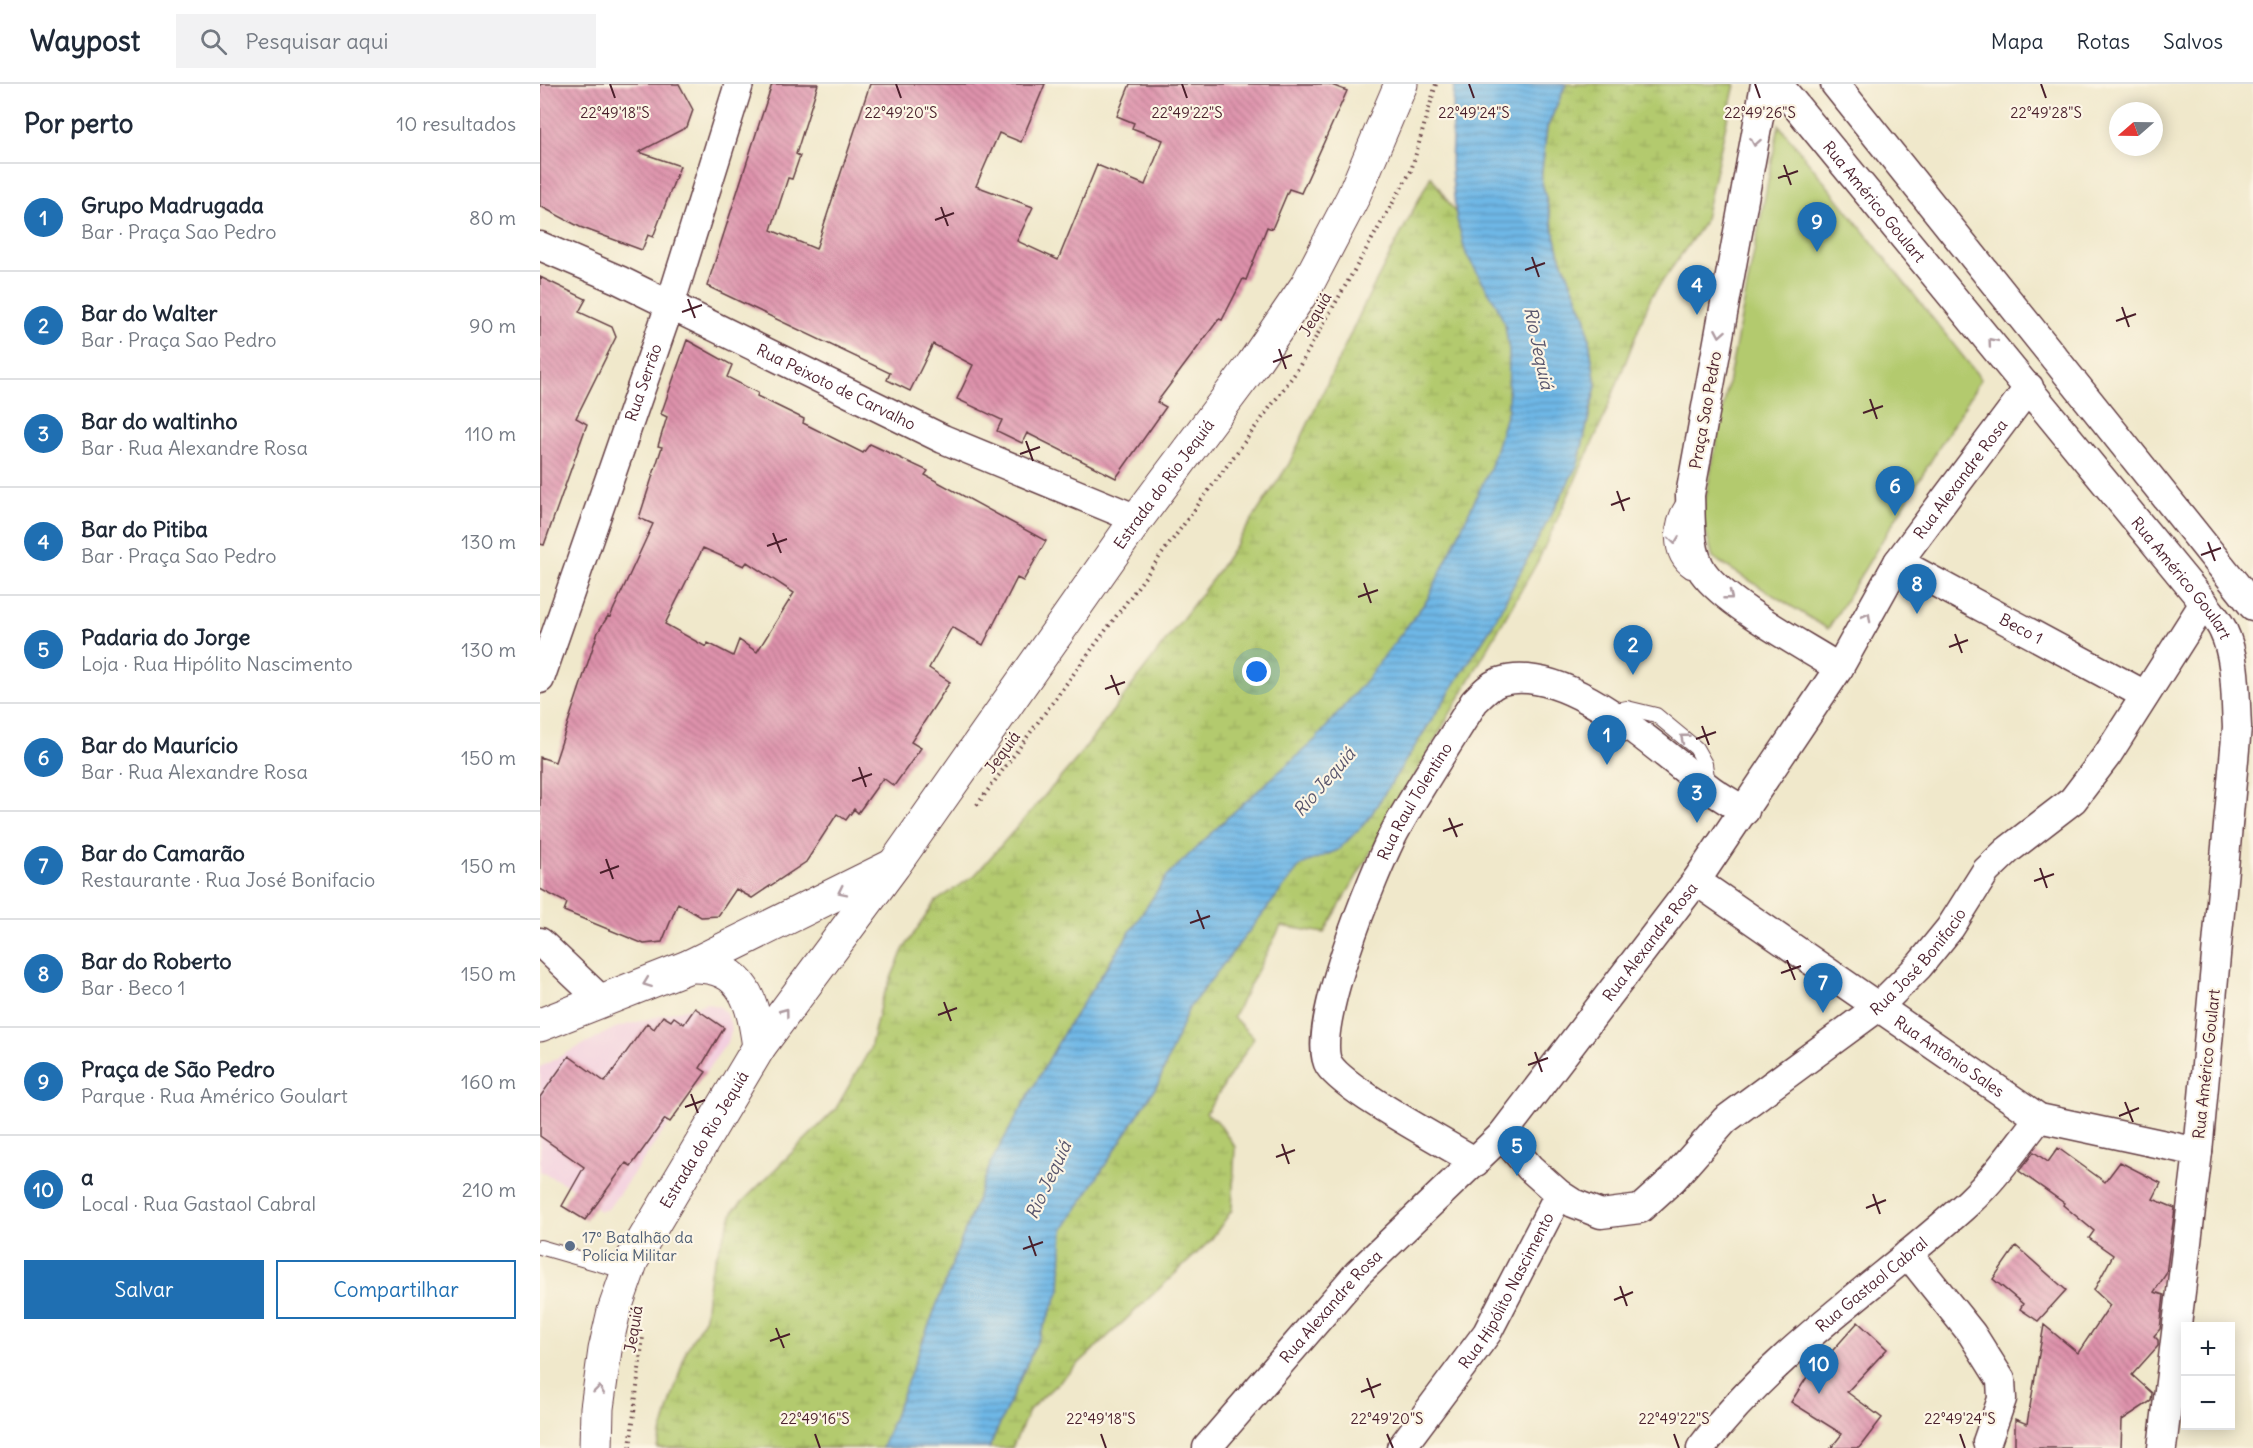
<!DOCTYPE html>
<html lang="pt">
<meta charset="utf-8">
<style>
body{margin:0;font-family:Delius,sans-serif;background:#f2f2f3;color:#1f2937}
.controls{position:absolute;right:18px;bottom:18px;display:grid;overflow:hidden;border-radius:0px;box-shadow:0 3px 15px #0003}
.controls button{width:54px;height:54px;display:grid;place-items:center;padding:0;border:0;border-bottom:2px solid #e0e1e3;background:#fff;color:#1f2937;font:30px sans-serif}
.compass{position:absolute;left:1569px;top:18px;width:54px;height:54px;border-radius:50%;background:#fff;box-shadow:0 3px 15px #0003;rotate:250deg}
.you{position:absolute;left:717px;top:588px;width:21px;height:21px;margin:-15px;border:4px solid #fff;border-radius:50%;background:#1a73e8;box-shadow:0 0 0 9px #1a73e833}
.badge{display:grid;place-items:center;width:39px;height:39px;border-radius:50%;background:#1f6fb2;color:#fff;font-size:20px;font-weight:700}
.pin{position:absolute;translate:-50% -50px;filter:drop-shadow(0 2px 3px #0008)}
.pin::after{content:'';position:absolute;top:32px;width:21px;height:18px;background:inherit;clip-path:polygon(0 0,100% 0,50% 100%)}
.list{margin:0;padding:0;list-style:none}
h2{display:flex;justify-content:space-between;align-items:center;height:78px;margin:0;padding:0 24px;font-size:26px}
h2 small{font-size:20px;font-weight:400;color:#747a83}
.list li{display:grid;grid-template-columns:39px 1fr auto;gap:18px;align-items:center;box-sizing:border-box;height:108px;padding:0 24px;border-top:2px solid #e0e1e3}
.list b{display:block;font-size:22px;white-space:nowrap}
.list p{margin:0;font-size:20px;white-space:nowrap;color:#747a83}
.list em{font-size:20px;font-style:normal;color:#747a83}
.actions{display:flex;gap:12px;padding:18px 24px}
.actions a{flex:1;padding:14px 0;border:2px solid #1f6fb2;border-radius:0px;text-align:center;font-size:21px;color:#1f6fb2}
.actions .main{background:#1f6fb2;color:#fff}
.icon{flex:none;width:33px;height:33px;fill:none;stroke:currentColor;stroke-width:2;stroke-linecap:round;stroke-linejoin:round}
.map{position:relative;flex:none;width:1713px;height:1364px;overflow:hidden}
header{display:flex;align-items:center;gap:36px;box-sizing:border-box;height:84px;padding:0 30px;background:#fff;border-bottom:2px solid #e0e1e3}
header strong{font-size:28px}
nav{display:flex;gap:33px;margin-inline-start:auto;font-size:21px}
.search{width:420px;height:54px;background:#f2f2f3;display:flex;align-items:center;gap:15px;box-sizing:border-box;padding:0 21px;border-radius:0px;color:#747a83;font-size:22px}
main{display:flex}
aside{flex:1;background:#fff}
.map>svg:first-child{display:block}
.built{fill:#f3cfdf}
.green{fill:#b3ca6e;stroke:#7e744c;stroke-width:1.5}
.wetland{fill:url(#wetland-marsh);stroke:#7e744c;stroke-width:1.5}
.water{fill:url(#water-rules);stroke:#5c6b88;stroke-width:1.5}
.building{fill:url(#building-back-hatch);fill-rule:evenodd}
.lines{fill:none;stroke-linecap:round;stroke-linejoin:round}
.lane-casing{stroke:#633d43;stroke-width:16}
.street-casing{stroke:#633d43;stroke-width:31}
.secondary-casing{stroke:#633d43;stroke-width:35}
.path{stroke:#633d43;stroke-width:4;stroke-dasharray:1.5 4.5;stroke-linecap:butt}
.lane{stroke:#fff;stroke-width:14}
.street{stroke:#fff;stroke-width:28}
.secondary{stroke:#fff;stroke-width:33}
.oneway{stroke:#ae9aa0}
.ticks{fill:none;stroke:#4a1f2b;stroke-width:2}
.service-dot{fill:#5c6f8a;stroke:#fcf5e5;stroke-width:2}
.labels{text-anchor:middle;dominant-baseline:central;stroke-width:4.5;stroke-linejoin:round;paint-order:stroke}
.street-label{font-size:16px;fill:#4a1f2b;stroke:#fcf5e5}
.service-label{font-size:16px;fill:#4e5e75;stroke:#fcf5e5;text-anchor:start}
.water-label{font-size:18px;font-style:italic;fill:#57546c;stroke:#fcf5e5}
.ticks-label{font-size:15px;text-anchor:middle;fill:#4a1f2b;stroke:#fcf5e5;stroke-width:4.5;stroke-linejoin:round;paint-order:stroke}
</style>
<header>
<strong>Waypost</strong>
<div class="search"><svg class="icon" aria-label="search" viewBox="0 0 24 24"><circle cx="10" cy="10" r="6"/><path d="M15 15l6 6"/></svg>Pesquisar aqui</div>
<nav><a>Mapa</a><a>Rotas</a><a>Salvos</a></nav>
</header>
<main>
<aside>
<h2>Por perto<small>10 resultados</small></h2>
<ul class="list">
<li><span class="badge">1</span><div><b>Grupo Madrugada</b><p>Bar · Praça Sao Pedro</p></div><em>80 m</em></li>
<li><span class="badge">2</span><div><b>Bar do Walter</b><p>Bar · Praça Sao Pedro</p></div><em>90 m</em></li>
<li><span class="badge">3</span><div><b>Bar do waltinho</b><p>Bar · Rua Alexandre Rosa</p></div><em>110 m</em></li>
<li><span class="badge">4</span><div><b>Bar do Pitiba</b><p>Bar · Praça Sao Pedro</p></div><em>130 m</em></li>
<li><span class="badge">5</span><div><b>Padaria do Jorge</b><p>Loja · Rua Hipólito Nascimento</p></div><em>130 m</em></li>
<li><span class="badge">6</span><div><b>Bar do Maurício</b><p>Bar · Rua Alexandre Rosa</p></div><em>150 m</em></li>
<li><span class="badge">7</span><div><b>Bar do Camarão</b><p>Restaurante · Rua José Bonifacio</p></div><em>150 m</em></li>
<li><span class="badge">8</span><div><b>Bar do Roberto</b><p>Bar · Beco 1</p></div><em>150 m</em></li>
<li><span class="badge">9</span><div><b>Praça de São Pedro</b><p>Parque · Rua Américo Goulart</p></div><em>160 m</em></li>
<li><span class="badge">10</span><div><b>a</b><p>Local · Rua Gastaol Cabral</p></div><em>210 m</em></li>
</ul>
<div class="actions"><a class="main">Salvar</a><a>Compartilhar</a></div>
</aside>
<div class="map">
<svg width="1713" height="1364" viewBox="0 0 1713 1364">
<defs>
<pattern id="wetland-marsh" width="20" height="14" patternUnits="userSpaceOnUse" patternTransform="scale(1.5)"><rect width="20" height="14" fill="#b3ca6e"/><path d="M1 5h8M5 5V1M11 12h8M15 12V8" fill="none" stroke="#9bad5f"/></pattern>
<pattern id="water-rules" width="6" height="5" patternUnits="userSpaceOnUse" patternTransform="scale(1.5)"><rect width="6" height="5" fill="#6eb7e6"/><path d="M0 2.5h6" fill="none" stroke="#5c94bb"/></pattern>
<pattern id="building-back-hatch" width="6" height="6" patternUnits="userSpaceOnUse" patternTransform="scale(1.5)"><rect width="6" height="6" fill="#de92ac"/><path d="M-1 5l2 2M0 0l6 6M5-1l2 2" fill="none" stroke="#b6778c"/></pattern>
</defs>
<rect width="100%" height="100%" fill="#fcf5e5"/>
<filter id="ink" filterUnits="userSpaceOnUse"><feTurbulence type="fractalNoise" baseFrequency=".0167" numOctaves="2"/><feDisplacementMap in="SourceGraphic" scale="12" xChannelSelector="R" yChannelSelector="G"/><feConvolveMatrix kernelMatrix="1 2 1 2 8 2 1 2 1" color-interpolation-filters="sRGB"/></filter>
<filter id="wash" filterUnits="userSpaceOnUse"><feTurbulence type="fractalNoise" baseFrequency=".008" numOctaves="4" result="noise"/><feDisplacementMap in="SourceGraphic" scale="24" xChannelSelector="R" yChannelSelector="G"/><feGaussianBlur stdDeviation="1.35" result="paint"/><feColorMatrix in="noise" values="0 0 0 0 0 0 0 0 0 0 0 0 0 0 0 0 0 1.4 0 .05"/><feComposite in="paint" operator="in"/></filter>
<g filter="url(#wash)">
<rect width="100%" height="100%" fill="#f0e8cb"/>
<path class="built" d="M167 919 180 923 187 930 192 945 188 957 68 1125 59 1127 43 1109 0 1087V983L75 944Z"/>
<path class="green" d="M1239 41 1441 295 1288 545 1173 474 1162 432Z"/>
<path class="wetland" d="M1026 0H1195L1164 139 1111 213 1062 338 998 477 784 849 741 842 693 933 714 954 666 1029 677 1037 695 1063 692 1126 670 1157 490 1325 472 1364H436L511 1142 639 918 1038 380 1056 302 1046 235 1020 171 1001 94 1007 44Z
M891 92 971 212 985 328 901 524 359 1364H117L146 1267 165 1233 170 1188 194 1126 295 1026 330 965 341 918 363 866 395 818 435 791 535 677 674 493 749 380 828 213Z"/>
<path class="water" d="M914 0H1026L1007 44 1001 94 1020 171 1046 235 1056 302 1038 380 952 542 827 737 798 766 761 781 649 924 618 1000 523 1146 520 1207 449 1364H342L451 1078 527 943 627 792 687 734 776 655 826 596 887 516 951 382 968 325 969 267 965 241 956 220 926 170 916 132 911 83Z"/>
<g id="blocks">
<path class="building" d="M0 0H139L153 26 147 43 99 68 140 82 113 153 108 151 102 166 40 143 0 122Z
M232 0H278L256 70 260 72 252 95 248 94 231 146 276 165 330 0H505L481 58 459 49 436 102 493 123 477 157 518 176 557 81 605 101 623 56 592 44 594 39 577 32 590 0H789L807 7 761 109 749 105 732 145 727 143 706 196 703 195 682 236 679 235 617 318 626 323 576 394 487 349 482 359 457 347 462 336 417 315 433 281 393 260 370 307 347 296 350 289 167 202Z
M0 193 46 215 39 228 72 243 76 253 36 334 47 340 4 461 0 460Z
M147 256 192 281 187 293 218 309 217 312 264 335 263 339 323 369 330 360 388 387 385 391 506 457 483 497 477 494 443 561 412 543 389 584 410 598 371 658 381 664 354 702 343 694 318 729 314 725 306 736 297 730 266 778 212 814 196 805 178 832 161 833 138 819 122 858 104 860 24 827 27 819 0 805V673L15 678 58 548 68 532 70 533 113 440 99 434 122 363 118 362 127 333 121 330ZM163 464 204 482 207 478 254 509 217 568 199 556 193 572 168 559 166 563 125 540Z
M155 924 184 944 160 984 166 988 130 1038 125 1035 91 1082 86 1079 45 1136 22 1122 44 1083 0 1052V1013L29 972 65 998 107 939 114 945 123 932 131 937 134 933 144 940Z
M1518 1064 1565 1098 1580 1078 1621 1099 1613 1115 1635 1124 1626 1190 1614 1208 1624 1211 1620 1245 1614 1252 1618 1256V1262L1592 1291 1612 1309 1611 1317 1582 1336 1581 1364H1475V1335L1487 1340 1504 1241 1538 1269 1570 1221 1554 1206 1573 1171 1549 1154 1554 1147 1523 1121 1524 1119 1479 1087 1494 1068 1508 1078Z
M1476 1162 1526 1206 1498 1237 1480 1225 1483 1220 1453 1195Z
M1318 1238 1347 1265 1307 1308 1342 1334 1319 1364H1291L1302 1350 1251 1318 1274 1282 1277 1284Z"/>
</g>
</g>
<g filter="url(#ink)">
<use href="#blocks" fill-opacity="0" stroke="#633d43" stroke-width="1.5"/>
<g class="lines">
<g class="lane-casing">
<path id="lane" d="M1145 417C1129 437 1127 472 1150 487H1162
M1071 627 1087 624 1116 631 1156 664 1165 680 1168 699
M0 1163 87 1188"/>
</g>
<g class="street-casing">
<g id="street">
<path d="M1225 0 1150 411C1151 435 1149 467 1163 488 1187 521 1263 561 1299 584"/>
<path id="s1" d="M1238 0 1664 519C1670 528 1679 537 1683 546 1697 575 1695 612 1697 643L1658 1068 1622 1364"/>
<path d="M1295 0 1713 522"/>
<path id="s2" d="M0 162 79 196 403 355 597 435"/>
<path id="s3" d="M1358 478 1605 611"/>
<path id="s4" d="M0 595 130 221 199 0"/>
<path id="s5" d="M1156 797 1499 1034 1658 1068"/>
<path d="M0 858 61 916"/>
<path id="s6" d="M936 1078C905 1059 806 1007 789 981 768 949 835 785 854 749 878 704 908 661 934 618 942 610 949 602 959 598 1026 577 1116 665 1166 702 1178 712 1192 719 1205 727"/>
<path id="s7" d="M1019 1110 1033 1119 1061 1130 1100 1125 1132 1096 1185 1036 1337 924 1379 882 1410 844 1446 787 1468 766 1533 716 1568 670 1664 519"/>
<path d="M1368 1170 1432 1250 1461 1296 1462 1315 1447 1358"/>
<path id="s8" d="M667 1364 818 1189 962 1051 1156 797 1299 584 1358 478 1489 303"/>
<path id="s9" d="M861 1364 947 1249 1019 1110 990 1084 962 1051"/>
<path id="s10" d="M1161 1364C1234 1267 1340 1199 1429 1118 1455 1094 1477 1062 1499 1034"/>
</g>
</g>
<g class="secondary-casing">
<g id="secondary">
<path d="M150 882C205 880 213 919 219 963"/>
<path d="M0 941 150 882 350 783"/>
<path id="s11" d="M56 1364 57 1324 65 1266 74 1227 92 1176 219 963 354 781 597 435 713 280 767 201 813 113 861 0"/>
</g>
</g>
<path class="path" d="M437 721 756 288 871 87 896 0
M90 1363 103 1252"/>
<use href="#lane" class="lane"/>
<use href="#street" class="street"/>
<use href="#secondary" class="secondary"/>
</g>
<defs><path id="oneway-chevron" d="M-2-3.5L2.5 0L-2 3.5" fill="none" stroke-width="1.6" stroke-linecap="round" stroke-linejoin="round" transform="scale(1.5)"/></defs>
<g class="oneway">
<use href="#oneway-chevron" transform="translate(1215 58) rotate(100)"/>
<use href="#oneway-chevron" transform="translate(1180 249) rotate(100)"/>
<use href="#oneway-chevron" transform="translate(1452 258) rotate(-130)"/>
<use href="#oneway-chevron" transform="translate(1134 456) rotate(83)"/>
<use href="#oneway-chevron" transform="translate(1189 512) rotate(38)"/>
<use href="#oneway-chevron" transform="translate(1327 533) rotate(-61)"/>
<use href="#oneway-chevron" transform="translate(1144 654) rotate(-141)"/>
<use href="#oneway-chevron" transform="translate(302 807) rotate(154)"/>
<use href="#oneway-chevron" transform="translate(107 899) rotate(159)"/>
<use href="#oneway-chevron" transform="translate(245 928) rotate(-53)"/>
<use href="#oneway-chevron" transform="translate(59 1306) rotate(-83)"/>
</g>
</g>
<path class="ticks" d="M70 0 75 14M356 0 361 14M642 0 647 14M929 0 934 14M1215 0 1220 14M1501 0 1506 14M1244 81 1251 101M1238 94 1258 87M401 123 408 142M395 136 414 129M992 173 999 193M985 186 1005 179M148 215 155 234M1582 223 1589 243M142 228 162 221M1576 237 1596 230M739 265 746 285M733 278 752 271M1330 315 1337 335M1323 329 1343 322M486 357 493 377M480 370 500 363M1077 407 1084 427M1071 421 1090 414M233 449 241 469M1668 458 1675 477M227 462 247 455M1661 471 1681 464M824 499 831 519M818 513 838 506M1415 550 1422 569M1409 563 1428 556M571 591 579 611M565 605 585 598M1162 642 1169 661M1156 655 1176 648M319 683 326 703M312 697 332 690M909 734 917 753M903 747 923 740M66 775 73 795M1500 784 1507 804M60 789 79 782M1494 797 1514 790M657 826 664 845M650 839 670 832M1247 876 1255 896M1241 889 1261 882M404 918 411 937M398 931 417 924M995 968 1002 988M988 981 1008 974M151 1010 158 1029M1585 1018 1593 1038M145 1023 165 1016M1579 1032 1599 1024M742 1060 749 1080M736 1073 755 1066M1333 1110 1340 1130M1326 1124 1346 1116M489 1152 496 1172M483 1165 503 1158M1080 1202 1087 1222M1074 1216 1093 1208M236 1244 244 1264M230 1257 250 1250M827 1294 834 1314M821 1308 841 1300M275 1350 280 1364M561 1350 566 1364M847 1350 853 1364M1134 1350 1139 1364M1420 1350 1425 1364"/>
<circle class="service-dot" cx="30" cy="1162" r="6"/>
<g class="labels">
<g class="street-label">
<text stroke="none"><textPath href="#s1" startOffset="152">Rua Américo Goulart</textPath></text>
<text transform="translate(775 230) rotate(-60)">Jequiá</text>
<text stroke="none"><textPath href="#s4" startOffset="314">Rua Serrão</textPath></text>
<text stroke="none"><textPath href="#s2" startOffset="328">Rua Peixoto de Carvalho</textPath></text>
<text transform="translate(1165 326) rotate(-80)">Praça Sao Pedro</text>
<text stroke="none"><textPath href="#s8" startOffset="1232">Rua Alexandre Rosa</textPath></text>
<text stroke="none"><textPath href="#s11" startOffset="1134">Estrada do Rio Jequiá</textPath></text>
<text stroke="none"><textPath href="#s1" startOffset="638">Rua Américo Goulart</textPath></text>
<text stroke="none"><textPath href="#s3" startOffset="140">Beco 1</textPath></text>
<text transform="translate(462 668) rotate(-54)">Jequiá</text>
<text stroke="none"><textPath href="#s6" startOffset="459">Rua Raul Tolentino</textPath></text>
<text stroke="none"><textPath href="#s8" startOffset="674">Rua Alexandre Rosa</textPath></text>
<text stroke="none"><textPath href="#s7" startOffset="460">Rua José Bonifacio</textPath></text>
<text stroke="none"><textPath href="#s5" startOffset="308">Rua Antônio Sales</textPath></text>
<text transform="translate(1666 980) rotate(-84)">Rua Américo Goulart</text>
<text stroke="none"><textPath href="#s11" startOffset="333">Estrada do Rio Jequiá</textPath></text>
<text stroke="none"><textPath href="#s10" startOffset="237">Rua Gastaol Cabral</textPath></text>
<text stroke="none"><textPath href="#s9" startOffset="190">Rua Hipólito Nascimento</textPath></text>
<text stroke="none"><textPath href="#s8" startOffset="188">Rua Alexandre Rosa</textPath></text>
<text transform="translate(93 1245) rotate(-81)">Jequiá</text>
</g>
<g class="service-label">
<text x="42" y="1153">17º Batalhão da<tspan x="42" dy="18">Polícia Militar</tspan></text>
</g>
<g class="water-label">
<text transform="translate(999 264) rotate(78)">Rio Jequiá</text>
<text transform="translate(784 698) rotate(-49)">Rio Jequiá</text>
<text transform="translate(508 1096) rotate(-65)">Rio Jequiá</text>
</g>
</g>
<g class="ticks-label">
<text x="1506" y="34">22°49'28"S</text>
<text x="75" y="34">22°49'18"S</text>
<text x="361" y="34">22°49'20"S</text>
<text x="647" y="34">22°49'22"S</text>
<text x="934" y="34">22°49'24"S</text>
<text x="1220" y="34">22°49'26"S</text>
<text x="275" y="1340">22°49'16"S</text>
<text x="561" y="1340">22°49'18"S</text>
<text x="847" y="1340">22°49'20"S</text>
<text x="1134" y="1340">22°49'22"S</text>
<text x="1420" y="1340">22°49'24"S</text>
</g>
</svg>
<div class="controls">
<button>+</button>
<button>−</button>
</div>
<svg class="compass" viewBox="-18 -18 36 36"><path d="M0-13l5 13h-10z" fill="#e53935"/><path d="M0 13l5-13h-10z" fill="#747a83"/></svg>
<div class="you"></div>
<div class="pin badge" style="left:1067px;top:681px">1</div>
<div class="pin badge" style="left:1093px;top:591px">2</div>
<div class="pin badge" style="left:1157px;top:739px">3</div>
<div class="pin badge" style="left:1157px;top:231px">4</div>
<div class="pin badge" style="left:977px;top:1092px">5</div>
<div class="pin badge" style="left:1355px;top:432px">6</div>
<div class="pin badge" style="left:1283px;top:929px">7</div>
<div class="pin badge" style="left:1377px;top:530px">8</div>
<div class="pin badge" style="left:1277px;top:168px">9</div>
<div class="pin badge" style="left:1279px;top:1310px">10</div>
</div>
</main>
